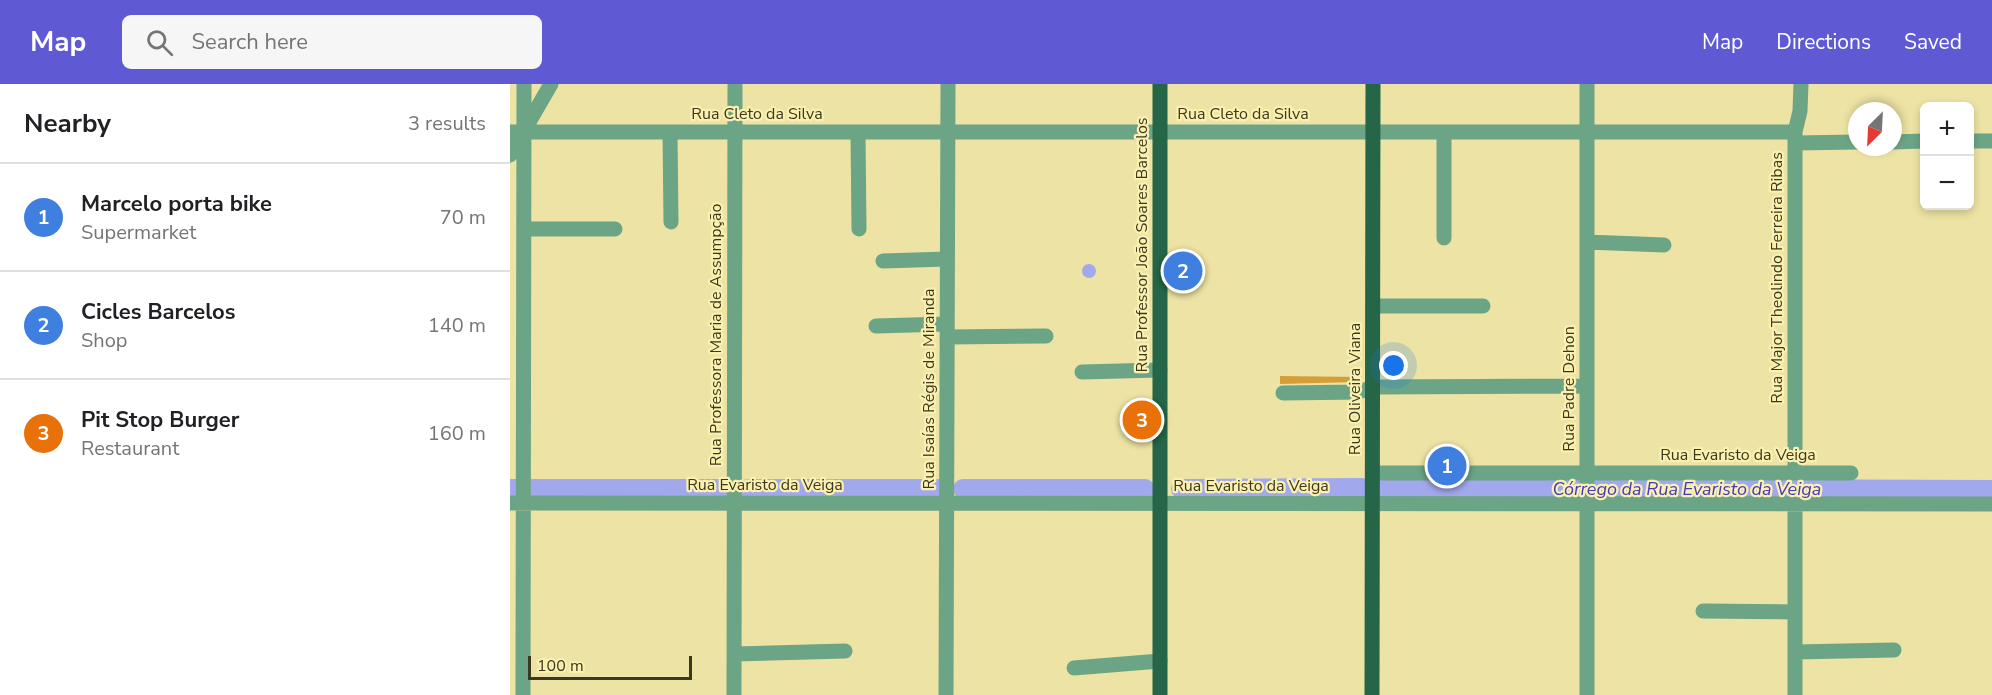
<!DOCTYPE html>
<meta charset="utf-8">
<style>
body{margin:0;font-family:"Nunito Sans",sans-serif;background:#f6f6f6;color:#202124}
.controls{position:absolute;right:18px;top:18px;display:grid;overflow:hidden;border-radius:9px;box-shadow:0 3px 9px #0003}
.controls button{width:54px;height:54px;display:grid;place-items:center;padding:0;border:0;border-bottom:2px solid #e0e0e0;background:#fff;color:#202124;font:30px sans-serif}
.compass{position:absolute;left:1338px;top:18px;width:54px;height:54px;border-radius:50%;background:#fff;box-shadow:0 3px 9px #0003;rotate:204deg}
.scale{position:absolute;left:18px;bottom:15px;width:164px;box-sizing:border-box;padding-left:6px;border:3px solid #3c381e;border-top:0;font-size:16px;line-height:21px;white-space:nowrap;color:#3c381e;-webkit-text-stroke:4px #faf0b0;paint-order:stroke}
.you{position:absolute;left:884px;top:282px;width:21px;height:21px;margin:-15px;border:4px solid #fff;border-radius:50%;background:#1a73e8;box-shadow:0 0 0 9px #1a73e833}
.badge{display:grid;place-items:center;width:39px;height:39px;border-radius:50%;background:#5f5ad3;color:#fff;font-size:20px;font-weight:700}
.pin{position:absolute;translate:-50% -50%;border:3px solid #fff;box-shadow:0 2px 6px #0006}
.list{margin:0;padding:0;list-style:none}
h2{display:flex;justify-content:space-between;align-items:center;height:78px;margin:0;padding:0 24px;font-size:26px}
h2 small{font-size:20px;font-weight:400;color:#757577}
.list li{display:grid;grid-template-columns:39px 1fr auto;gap:18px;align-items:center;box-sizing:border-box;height:108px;padding:0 24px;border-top:2px solid #e0e0e0}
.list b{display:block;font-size:22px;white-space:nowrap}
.list p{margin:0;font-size:20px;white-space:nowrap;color:#757577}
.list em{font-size:20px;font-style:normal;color:#757577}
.icon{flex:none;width:33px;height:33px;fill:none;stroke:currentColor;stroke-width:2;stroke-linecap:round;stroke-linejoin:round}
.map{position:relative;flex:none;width:1482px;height:611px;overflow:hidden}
header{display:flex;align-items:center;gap:36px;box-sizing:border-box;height:84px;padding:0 30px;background:#5f5ad3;color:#fff}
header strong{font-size:28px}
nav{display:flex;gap:33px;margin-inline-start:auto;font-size:21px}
.search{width:420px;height:54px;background:#f6f6f6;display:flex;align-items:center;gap:15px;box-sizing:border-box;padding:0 21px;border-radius:9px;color:#757577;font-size:22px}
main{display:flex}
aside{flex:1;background:#fff}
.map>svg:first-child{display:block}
.water{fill:#a2a8ec}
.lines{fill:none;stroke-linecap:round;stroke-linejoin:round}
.river{stroke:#a2a8ec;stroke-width:20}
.building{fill:#d49f39}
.minor{stroke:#6ca486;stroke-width:15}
.major{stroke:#246647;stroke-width:15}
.labels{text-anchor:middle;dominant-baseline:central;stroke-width:4.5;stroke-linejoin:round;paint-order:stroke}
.street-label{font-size:16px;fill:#3c381e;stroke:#faf0b0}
.water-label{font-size:18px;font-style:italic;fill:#4739bb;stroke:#faf0b0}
</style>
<header>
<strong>Map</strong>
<div class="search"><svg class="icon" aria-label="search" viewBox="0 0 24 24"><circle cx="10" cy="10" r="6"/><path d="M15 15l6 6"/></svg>Search here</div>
<nav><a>Map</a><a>Directions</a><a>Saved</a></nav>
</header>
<main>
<aside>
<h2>Nearby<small>3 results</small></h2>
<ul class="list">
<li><span class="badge" style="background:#3f7fe0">1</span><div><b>Marcelo porta bike</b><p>Supermarket</p></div><em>70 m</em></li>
<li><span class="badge" style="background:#3f7fe0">2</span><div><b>Cicles Barcelos</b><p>Shop</p></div><em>140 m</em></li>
<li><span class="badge" style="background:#e8710a">3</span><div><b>Pit Stop Burger</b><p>Restaurant</p></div><em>160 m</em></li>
</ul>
</aside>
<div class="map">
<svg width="1482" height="611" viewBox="0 0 1482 611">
<rect width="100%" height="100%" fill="#ede3a4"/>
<path class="water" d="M572 187a7 7 0 1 1 14 0a7 7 0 1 1-14 0Z"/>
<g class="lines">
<path class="river" d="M873 404 1482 406
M0 405H212
M238 405H429
M453 405H635
M671 405 852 404"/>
</g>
<path class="building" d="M770 292 848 293 847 298 770 300Z"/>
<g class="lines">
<path class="minor" d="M0 48H1285
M160 48 161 138
M348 48 349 145
M934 48V154
M1460 57H1482
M1383 58 1414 57
M1285 59 1347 58
M0 71 41 0
M14 145H105
M1077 158 1154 161
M373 177 437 175
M863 222H973
M366 242 437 240
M437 253 536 252
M572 288 650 286
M773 309 849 308 863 303 1077 302
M863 389H1341
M1285 389V48L1290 27 1291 0
M0 419 1482 420
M1285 420V611
M1193 527 1285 528
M1285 568 1384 566
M225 570 335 567
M564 584 650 577
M13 611 14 0
M224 611 225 0
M436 611 438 0
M1077 611V0"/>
<path class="major" d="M650 611V0
M862 611 863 0"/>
</g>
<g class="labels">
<g class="street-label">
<text x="247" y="30">Rua Cleto da Silva</text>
<text x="733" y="30">Rua Cleto da Silva</text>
<text transform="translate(632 161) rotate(-90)">Rua Professor João Soares Barcelos</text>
<text transform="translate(1267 194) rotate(-90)">Rua Major Theolindo Ferreira Ribas</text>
<text transform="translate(206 251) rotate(-90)">Rua Professora Maria de Assumpção</text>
<text transform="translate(419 305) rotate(-90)">Rua Isaías Régis de Miranda</text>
<text transform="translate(845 305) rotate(-90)">Rua Oliveira Viana</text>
<text transform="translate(1059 305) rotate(-90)">Rua Padre Dehon</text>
<text x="1228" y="371">Rua Evaristo da Veiga</text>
<text x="255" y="401">Rua Evaristo da Veiga</text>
<text x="741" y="402">Rua Evaristo da Veiga</text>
</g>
<g class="water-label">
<text x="1177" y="405">Córrego da Rua Evaristo da Veiga</text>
</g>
</g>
</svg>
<div class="controls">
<button>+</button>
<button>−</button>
</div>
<svg class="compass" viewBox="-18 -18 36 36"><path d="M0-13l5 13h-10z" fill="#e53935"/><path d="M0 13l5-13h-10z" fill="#757577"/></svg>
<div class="scale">100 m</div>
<div class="you"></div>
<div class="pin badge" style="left:937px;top:382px;background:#3f7fe0">1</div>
<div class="pin badge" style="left:673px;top:187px;background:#3f7fe0">2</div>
<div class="pin badge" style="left:632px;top:336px;background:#e8710a">3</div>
</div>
</main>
